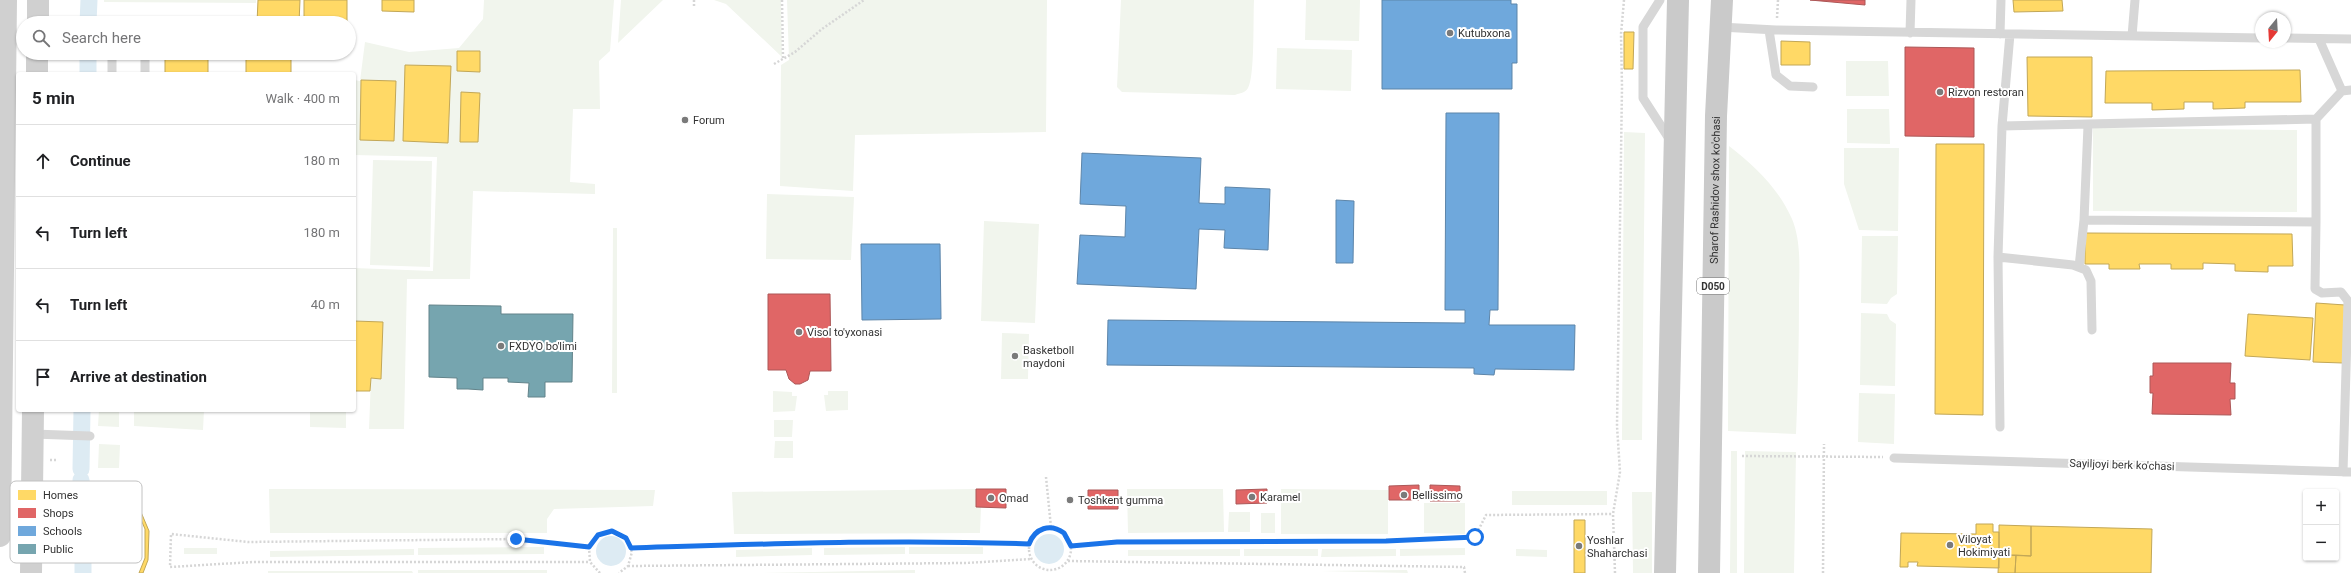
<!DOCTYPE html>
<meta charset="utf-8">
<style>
body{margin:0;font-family:Roboto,sans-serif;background:#f2f2f2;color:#202124}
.controls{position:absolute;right:12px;bottom:12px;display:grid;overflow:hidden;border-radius:4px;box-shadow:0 1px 3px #0004}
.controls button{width:36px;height:36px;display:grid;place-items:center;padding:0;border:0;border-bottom:1px solid #e0e0e0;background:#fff;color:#202124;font:20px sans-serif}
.compass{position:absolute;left:2255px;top:12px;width:36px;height:36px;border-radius:50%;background:#fff;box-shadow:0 1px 3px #0004;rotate:198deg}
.stop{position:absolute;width:12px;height:12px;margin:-9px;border:3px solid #1a73e8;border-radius:50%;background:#fff}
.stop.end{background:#1a73e8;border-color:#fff;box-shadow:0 1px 4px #0008}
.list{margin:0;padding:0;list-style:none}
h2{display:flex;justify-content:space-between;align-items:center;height:52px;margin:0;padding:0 16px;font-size:17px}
h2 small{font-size:13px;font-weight:400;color:#757577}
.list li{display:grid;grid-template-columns:26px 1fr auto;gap:12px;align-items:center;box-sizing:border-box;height:72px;padding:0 16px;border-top:1px solid #e0e0e0}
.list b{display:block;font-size:15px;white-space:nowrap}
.list em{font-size:13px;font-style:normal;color:#757577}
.icon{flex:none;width:22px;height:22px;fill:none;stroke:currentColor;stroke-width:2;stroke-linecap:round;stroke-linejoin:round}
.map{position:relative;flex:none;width:2351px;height:573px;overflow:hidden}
.search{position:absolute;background:#fff;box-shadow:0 1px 3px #0004;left:16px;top:16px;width:340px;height:44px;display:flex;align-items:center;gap:10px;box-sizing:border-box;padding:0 14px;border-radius:22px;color:#757577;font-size:15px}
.panel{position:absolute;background:#fff;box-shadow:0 1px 3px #0004;left:16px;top:72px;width:340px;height:340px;border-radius:4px}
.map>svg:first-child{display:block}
.green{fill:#f1f5ed}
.water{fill:#ddebf3}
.homes{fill:#ffd966;stroke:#c2a757}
.shops{fill:#e06666;stroke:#ac5757}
.schools{fill:#6fa8dc;stroke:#5d85a9}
.public{fill:#76a5af;stroke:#62838a}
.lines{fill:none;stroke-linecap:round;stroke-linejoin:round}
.canal{stroke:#ddebf3;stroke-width:17}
.path{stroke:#d6d6d6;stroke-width:2.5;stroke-dasharray:2 2;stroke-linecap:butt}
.lane{stroke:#d7d7d7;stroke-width:9}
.secondary{stroke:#d0d0d0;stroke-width:22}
.primary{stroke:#cacaca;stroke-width:22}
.route{stroke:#1a73e8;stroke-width:5}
.poi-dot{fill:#7a7a7a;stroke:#fff;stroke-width:1.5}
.labels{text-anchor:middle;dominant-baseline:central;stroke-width:4;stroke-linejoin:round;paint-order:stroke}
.shield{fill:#fff;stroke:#707070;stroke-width:1}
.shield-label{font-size:10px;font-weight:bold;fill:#333}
.poi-label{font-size:11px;fill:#333;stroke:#fff;text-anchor:start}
.street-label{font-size:11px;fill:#333;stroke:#fff}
.key{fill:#fff;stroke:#c2c2c2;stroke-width:1}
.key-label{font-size:11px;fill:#333}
</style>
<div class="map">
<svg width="2351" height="573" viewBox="0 0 2351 573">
<rect width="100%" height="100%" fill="#fff"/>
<path class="green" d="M104 0H256V3L104 2Z
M484 0H614L610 51 599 61 600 109H573L570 182 595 184V194L473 191 470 279H407L404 429H369L371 378 380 379 354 321V268L433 271 437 157 354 155V80L360 81 365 42 409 52 459 48 483 19Z
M621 0H663L618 43Z
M714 0H781L782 57 726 4Z
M787 0H1047L1046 132 855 135 853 191 780 186 781 65 789 60Z
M1121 0H1254C1253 17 1255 76 1248 88 1245 93 1240 93 1235 95L1122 92 1117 87Z
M1306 0H1360L1359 41 1305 40Z
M1277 48 1352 50 1351 91 1276 89Z
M1846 61H1888L1889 96H1846Z
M1847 109H1889L1890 144 1847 143Z
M2093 128 2297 130V212L2093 211Z
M1624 132 1645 133 1642 440H1622Z
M1729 146C1754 165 1779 189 1792 219 1802 243 1799 272 1799 297 1799 343 1798 388 1796 434L1728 431Z
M1844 148H1899L1898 231 1859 230 1844 184Z
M373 160 432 161 430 267 370 265Z
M767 194 854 197 851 260 766 259Z
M984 221 1039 224 1035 323 981 321Z
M613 228H617V393H612Z
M1862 236H1898L1897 294 1891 298 1887 304 1861 303Z
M1861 313 1887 314 1890 320 1896 324 1895 386 1860 385Z
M1002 333 1029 334 1028 379H1001Z
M773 391 792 392V396H797L795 411 773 412Z
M828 391H848V410L826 411 824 395H828Z
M1859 393 1895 394 1894 444 1858 442Z
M99 410H119V427L98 426Z
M134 410H204L203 430 134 426Z
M310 410H346V428L310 427Z
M774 420H793L792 437H774Z
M775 441H793V458H774Z
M99 444 120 445 119 468H98Z
M1731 451H1737V573H1730Z
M1745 451 1796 452 1794 573H1744Z
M269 489 655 490 653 506 554 509 547 519V533H270Z
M976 489V507H981L980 533 734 534 732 492Z
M1127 489H1223L1224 532 1128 533Z
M1281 489 1388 490V534H1281Z
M1512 491H1607V505H1512Z
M1632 492H1652V573H1633Z
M1424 503H1465V534L1424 533Z
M1229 512H1250V532H1228Z
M1261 513H1275V533H1261Z
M544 547V554L418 555V548Z
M905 547V554L824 555V548Z
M909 547H983V554H909Z
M184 548H217V554H184Z
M812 548V555L736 557V550Z
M1465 548V555L1400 556V549Z
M414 549V555L270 557V551Z
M1240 549V556H1128V550Z
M1244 549H1318V556H1244Z
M1322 549H1396V556L1321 557Z
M1516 549 1547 550V557L1516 556Z
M418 570H547V573H418Z
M915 570V573H760Z
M1407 570 1408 573 1320 571Z
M268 571H412L413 573H268Z"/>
<path class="water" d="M1034 549a15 15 0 1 1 30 0a15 15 0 1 1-30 0Z
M596 551a15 15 0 1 1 30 0a15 15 0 1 1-30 0Z"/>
<path class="homes" d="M258 0H300L299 23H257Z
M304 0H347V23H304Z
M382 0H414V12L382 11Z
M2013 0H2062L2063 11 2014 12Z
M1624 32H1634L1633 69H1624Z
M1781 41 1810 42V65H1781Z
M457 51H480V72L457 71Z
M165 53H208V74H165Z
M246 53H291V74H246Z
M2027 57H2092V117L2028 116Z
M405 65 451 66 448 143 403 141Z
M2300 70 2301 102H2245V108L2213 109V102H2184V109L2152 110V103H2105L2106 71Z
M361 80 396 81 394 141 360 140Z
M461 92 480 93 478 142H460Z
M1936 144H1984L1983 415 1935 414Z
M2085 233 2292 234 2293 266H2268V272L2235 271V264L2203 263V269H2171V264H2139L2140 269H2109V264H2085Z
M2316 303 2345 305 2343 363 2313 362Z
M2248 314 2313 318 2310 360 2245 356Z
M354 321 383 322 381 379 371 378 370 391H354Z
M138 505 149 531 148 560 143 573H139L145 558V529L136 508Z
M1574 520H1585V573H1574Z
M1976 524H1993V532H1999V568L1917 566 1918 562H1908V567H1900L1901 533 1976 534Z
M1999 525 2031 526V556L1999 555Z
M2031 526 2152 529 2151 573H2015L2016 555 2031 556Z
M1999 555H2016L2015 573H1998Z"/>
<path class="shops" d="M1810 0H1865V5Z
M1905 47 1974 48V137L1905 136Z
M768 294H830L831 371H810L808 380 800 384H795L789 379 786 370H768Z
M2153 363H2231L2230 383H2235V399H2230L2231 415 2152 414 2153 393H2150V376H2153Z
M1419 485V500H1389V486Z
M1430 485 1460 486V501H1430Z
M976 489H1006V508L976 507Z
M1267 489V503L1236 504V490Z
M1088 490H1118V509H1088Z"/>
<path class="schools" d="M1382 0H1511V4H1517V63H1512V89H1382Z
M1446 113H1499L1498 310H1490L1489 325H1575L1574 370 1495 369 1494 375 1474 374V368L1107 365 1108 320 1465 323V310H1445Z
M1082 153 1201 158 1199 203 1225 204V187L1270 189 1268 250 1224 248 1225 230 1199 229 1196 289 1077 284 1080 235 1125 237 1126 206 1080 204Z
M1336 200 1354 201 1353 263H1336Z
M861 244H940L941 319 862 320Z"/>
<path class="public" d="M429 305 501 306V314H573L572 382H545V397H528L529 383 508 382V378H483V390L468 389H457V378L429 377Z"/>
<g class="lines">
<path class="canal" d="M88 23 89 0
M88 74V53
M81 469 82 410
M81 480 83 516V573"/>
<path class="path" d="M694 0V8
M782 0 783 58
M1777 18 1778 0
M774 64 795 52 822 29 864 0
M1742 456 1883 457
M50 460H58
M1046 477 1051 527
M1029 549a21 21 0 1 1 42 0a21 21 0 1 1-42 0Z
M1071 546 1117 542 1386 541 1475 537 1486 515 1613 514
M589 547 516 539 248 542 171 534 170 567 253 562H590
M631 548C764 544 896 539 1029 544
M1068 561 1464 567 1465 573
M628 566 966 563 1030 559
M600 573 590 562 589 547 598 535 612 531 626 538 632 552 628 566 619 573
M1615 573 1613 514 1620 472 1617 426 1622 87 1621 34 1624 0
M1823 573 1824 444"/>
<path class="lane" d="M1660 0 1643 27V98L1670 140
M1720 27 1776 30 2261 38
M1769 30 1776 75 1790 86 1813 87
M1910 33 1911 0
M2000 34 2001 0
M2010 34 2002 126 2316 119 2342 91 2351 90
M2132 36 2135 0
M2285 38 2351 39
M2319 39 2342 91
M112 74V53
M145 74V53
M2002 126 1998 257 2073 265 2086 270 2091 281 2092 330
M2088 126 2084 220 2316 222V119
M2316 222 2315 289 2322 293 2341 292 2348 301 2343 472
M1998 257 2000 427
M2079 267 2084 220
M33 434 90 436
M1894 458 2351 472"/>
<path class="secondary" d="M38 23V0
M37 74V53
M0 536 6 0
M31 573 33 410"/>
<g class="primary">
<path d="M1665 573 1678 0"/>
<path id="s1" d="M1709 573 1716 116 1722 0"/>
</g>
</g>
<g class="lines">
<path class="route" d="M516 539 589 547 598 535 612 531 626 538 631 548C764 544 896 539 1029 544 1035 528 1050 523 1064 533L1071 546 1117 542 1386 541 1475 537"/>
</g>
<g class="poi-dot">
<circle cx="1450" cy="33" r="4"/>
<circle cx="1940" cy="92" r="4"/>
<circle cx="685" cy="120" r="4"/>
<circle cx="799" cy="332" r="4"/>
<circle cx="501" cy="346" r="4"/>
<circle cx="1015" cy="356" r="4"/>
<circle cx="1404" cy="495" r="4"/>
<circle cx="1252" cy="497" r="4"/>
<circle cx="991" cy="498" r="4"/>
<circle cx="1070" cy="500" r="4"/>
<circle cx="1950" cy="545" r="4"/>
<circle cx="1579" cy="546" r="4"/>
</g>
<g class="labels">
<rect class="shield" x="1697" y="278" width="32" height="16" rx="3"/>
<g class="shield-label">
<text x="1713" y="286">D050</text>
</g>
<g class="poi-label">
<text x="1458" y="33">Kutubxona</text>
<text x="1948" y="92">Rizvon restoran</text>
<text x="693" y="120">Forum</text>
<text x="807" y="332">Visol to'yxonasi</text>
<text x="509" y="346">FXDYO bo'limi</text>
<text x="1023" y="350">Basketboll<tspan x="1023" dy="13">maydoni</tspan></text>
<text x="1412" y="495">Bellissimo</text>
<text x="1260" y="497">Karamel</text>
<text x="999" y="498">Omad</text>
<text x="1078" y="500">Toshkent gumma</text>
<text x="1958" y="539">Viloyat<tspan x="1958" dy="13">Hokimiyati</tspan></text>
<text x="1587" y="540">Yoshlar<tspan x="1587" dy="13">Shaharchasi</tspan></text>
</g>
<g class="street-label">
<text stroke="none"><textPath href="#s1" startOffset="383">Sharof Rashidov shox ko'chasi</textPath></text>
<text transform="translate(2122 465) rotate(2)">Sayiljoyi berk ko'chasi</text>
</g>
</g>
<rect x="10" y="481" width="132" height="82" rx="6" class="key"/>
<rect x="18" y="490" width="18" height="10" fill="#ffd966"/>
<rect x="18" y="508" width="18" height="10" fill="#e06666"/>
<rect x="18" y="526" width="18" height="10" fill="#6fa8dc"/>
<rect x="18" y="544" width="18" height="10" fill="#76a5af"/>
<g class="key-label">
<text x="43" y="499">Homes</text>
<text x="43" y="517">Shops</text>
<text x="43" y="535">Schools</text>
<text x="43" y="553">Public</text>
</g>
</svg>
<div class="controls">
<button>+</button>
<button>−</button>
</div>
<svg class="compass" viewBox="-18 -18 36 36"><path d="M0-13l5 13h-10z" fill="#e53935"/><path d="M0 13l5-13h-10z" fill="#757577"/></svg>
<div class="stop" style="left:1475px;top:537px"></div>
<div class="stop end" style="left:516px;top:539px"></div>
<div class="search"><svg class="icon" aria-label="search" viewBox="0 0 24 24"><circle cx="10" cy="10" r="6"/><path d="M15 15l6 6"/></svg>Search here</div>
<section class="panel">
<h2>5 min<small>Walk · 400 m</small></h2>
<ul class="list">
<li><svg class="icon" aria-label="ahead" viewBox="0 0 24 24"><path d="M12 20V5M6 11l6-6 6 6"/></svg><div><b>Continue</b></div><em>180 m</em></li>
<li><svg class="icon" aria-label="left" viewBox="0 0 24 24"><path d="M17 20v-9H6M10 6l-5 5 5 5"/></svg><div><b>Turn left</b></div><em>180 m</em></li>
<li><svg class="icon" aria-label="left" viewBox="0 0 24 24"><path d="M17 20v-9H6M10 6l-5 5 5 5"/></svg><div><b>Turn left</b></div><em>40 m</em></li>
<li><svg class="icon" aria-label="arrive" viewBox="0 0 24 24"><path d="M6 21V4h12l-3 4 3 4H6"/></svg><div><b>Arrive at destination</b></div></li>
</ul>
</section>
</div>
